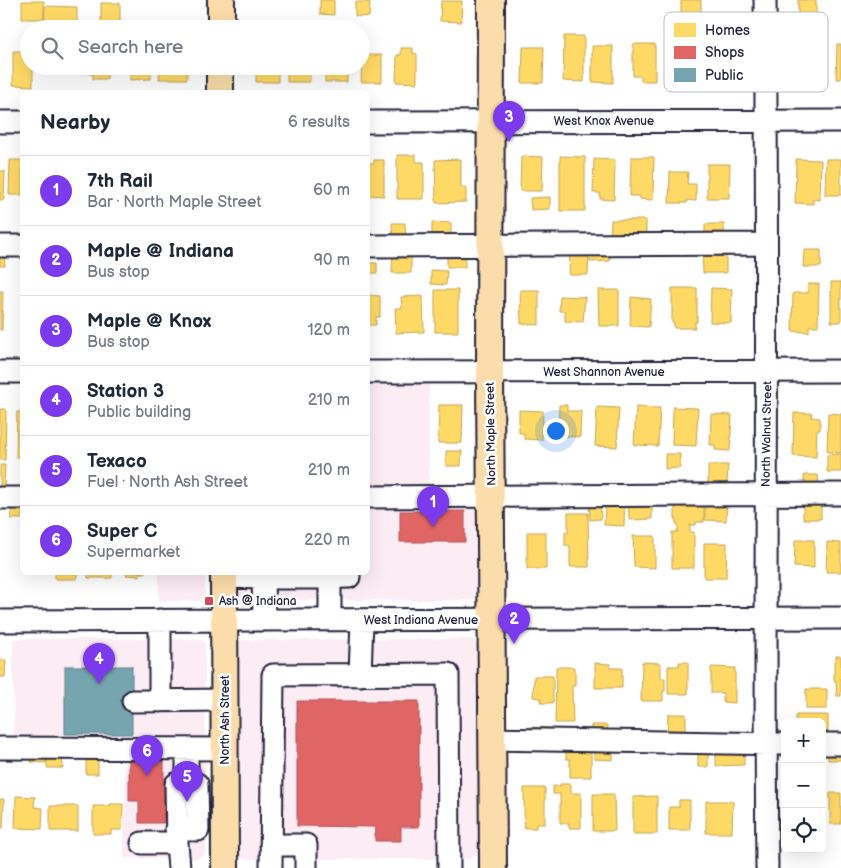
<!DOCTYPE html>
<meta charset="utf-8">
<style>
body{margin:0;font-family:"Balsamiq Sans",sans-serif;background:#f2f2f3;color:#1f2937}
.controls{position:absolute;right:15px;bottom:15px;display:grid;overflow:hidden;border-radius:8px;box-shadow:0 5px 20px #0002}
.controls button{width:45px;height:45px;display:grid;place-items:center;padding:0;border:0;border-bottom:1px solid #e0e1e3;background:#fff;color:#1f2937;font:25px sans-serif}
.you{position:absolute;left:555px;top:430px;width:18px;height:18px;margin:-12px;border:4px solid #fff;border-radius:50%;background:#1a73e8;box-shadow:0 0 0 8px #1a73e833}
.badge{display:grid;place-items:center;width:32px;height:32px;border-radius:50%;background:#7c3aed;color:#fff;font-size:16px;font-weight:700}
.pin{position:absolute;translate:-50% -41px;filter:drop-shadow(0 1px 2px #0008)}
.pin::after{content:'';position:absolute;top:26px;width:18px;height:15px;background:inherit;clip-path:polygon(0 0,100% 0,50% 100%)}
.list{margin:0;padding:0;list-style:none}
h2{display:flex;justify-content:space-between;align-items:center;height:65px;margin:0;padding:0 20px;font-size:21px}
h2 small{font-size:16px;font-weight:400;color:#747a83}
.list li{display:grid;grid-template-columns:32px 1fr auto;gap:15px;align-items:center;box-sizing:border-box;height:70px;padding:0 20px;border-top:1px solid #e0e1e3}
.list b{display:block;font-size:19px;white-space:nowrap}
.list p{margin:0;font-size:16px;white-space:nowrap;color:#747a83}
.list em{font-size:16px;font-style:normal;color:#747a83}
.icon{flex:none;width:28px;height:28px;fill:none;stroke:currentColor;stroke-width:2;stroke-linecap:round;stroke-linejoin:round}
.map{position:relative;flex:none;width:841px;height:868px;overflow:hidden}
.search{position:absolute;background:#fff;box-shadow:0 5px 20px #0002;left:20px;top:20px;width:350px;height:55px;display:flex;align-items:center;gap:12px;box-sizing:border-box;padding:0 18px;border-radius:28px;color:#747a83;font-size:19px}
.panel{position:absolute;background:#fff;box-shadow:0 5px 20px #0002;left:20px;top:90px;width:350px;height:485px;border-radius:8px}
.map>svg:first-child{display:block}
.built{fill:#fcecf3}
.homes{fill:#ffd966;stroke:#bda259}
.shops{fill:#e06666;stroke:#a75259}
.public{fill:#76a5af;stroke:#5d7e8c}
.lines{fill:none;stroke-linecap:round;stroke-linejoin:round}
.minor-casing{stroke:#22223b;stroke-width:25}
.major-casing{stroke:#22223b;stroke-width:30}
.minor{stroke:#fff;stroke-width:21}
.major{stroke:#fbddab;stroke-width:26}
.poi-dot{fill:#d1495b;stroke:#fff;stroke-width:2}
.labels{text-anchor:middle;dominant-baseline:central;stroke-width:5;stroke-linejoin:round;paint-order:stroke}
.street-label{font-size:12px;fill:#22223b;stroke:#fff}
.poi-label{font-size:12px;fill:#22223b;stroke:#fff;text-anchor:start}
.key{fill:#fff;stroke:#bdbdc4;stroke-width:1}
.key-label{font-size:14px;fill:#22223b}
</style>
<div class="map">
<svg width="841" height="868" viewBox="0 0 841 868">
<rect width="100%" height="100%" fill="#fff"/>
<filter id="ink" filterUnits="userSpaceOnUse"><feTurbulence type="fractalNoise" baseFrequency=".02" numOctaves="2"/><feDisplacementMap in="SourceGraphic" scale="10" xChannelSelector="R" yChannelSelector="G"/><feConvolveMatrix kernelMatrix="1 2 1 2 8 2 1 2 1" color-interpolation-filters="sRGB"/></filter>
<g filter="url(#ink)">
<path class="built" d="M368 384H429V491H477V593L475 598 473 600H239L235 597V573L368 572Z
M159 573H205V597L199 601H159Z
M13 639H199L205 643 206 850 203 856 196 859 124 858 125 738 14 739Z
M471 639 476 643 477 646 478 850 477 854 469 859H244L238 857 236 643 242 640Z"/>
<path class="homes" d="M320 0H334V15L320 14Z
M681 0H701V20H681Z
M798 0H816V19L798 18Z
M22 1H44V19H22Z
M441 1H462L461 22 440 21Z
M355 2H370L369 17 355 16Z
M101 3H120V26H101Z
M45 6 77 7V24L44 23Z
M564 36H584V82L563 81Z
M633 44H655V81H641V76H633Z
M837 44H841V79H836Z
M592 46H613V83L592 82Z
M523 47H544L543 83H522Z
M401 48H413V53L417 54V83L396 82 397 55H401Z
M13 51H29V66H33V86L13 85Z
M362 55H382V82H361Z
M89 66H112V74H107V79H93V74H89Z
M130 66H151V79L130 80Z
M160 66H187V79H159Z
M256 66H278V82H256Z
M287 66H310V82H287Z
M325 66H347V82H325Z
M397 155H416V162H424V199H397Z
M521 156 543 157 542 191H520Z
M560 156 585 157V211H560Z
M631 157H654L653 200 640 199V196H630Z
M461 159V187H466V202L436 203 435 160Z
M594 159 615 160 614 200 600 199V193H593Z
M796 159 821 160 820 200 813 199V204L795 203Z
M826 159H841V195H825Z
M10 160H22V195H9Z
M374 160H384V196L368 195V163H374Z
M707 164H730L729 198H707Z
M0 171H5L4 200H0Z
M670 172H688L687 184H696V201L687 200V203H669Z
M550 197V209L531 210 530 198Z
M611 220H646V239H610Z
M432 222 451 223V238H432Z
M392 223H405L406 239H393Z
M705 224H724V238H705Z
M393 248 411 249V273H392Z
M447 248H465V267H447Z
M570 250H589L588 275H569Z
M590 250H610V261L590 262Z
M702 250H726V273H703Z
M804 250H821V267H803Z
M0 252H4L5 266H0Z
M368 263H377V273H369V282H368Z
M431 270 447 271 446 285 431 284Z
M831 282H841V322H831Z
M808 284H819L818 326H809V332L792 331 793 293H808Z
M672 288H697V322H695V328H674V323H672Z
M711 288 732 289 731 323 710 322Z
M435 290H458V332H435Z
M520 290H539V325L521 324Z
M598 290H619V326H599Z
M0 291H3L2 330H0Z
M368 295 380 296V317H376V325H368Z
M423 296 424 332 396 333 395 308H402L401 297Z
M560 296 585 297 583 322 565 321V311H559Z
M631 297 651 299 649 327 630 326Z
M439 405H463L462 443H438Z
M559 405H567V411H581L580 437 558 436Z
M597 407 619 408 617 447 595 446Z
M636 407 660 408 658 446 634 445Z
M673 407 698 408 696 446 672 445Z
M0 409H6L5 460H0Z
M519 410 543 411 542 440 524 439V433H519Z
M17 412H22V457H16Z
M794 413H812L811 417 820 418V430H817L816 457 793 456Z
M828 413 841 414V453L827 452Z
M711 414 732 415 730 451 715 450V445H710Z
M446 451H462L461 466H446Z
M665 454H680V468L665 469Z
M841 454V472H827V455Z
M0 465H5L4 488H0Z
M708 465H728L727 486H708Z
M804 475H818L819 485 804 486Z
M628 498H652V519L629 520Z
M705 499H727L726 521 705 520Z
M589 500H600L601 519 590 520Z
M675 500H704V522H696V525H690V532H694V568H672V532H678V524H676V518H675Z
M803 500H821V519H803Z
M12 501H22V519H11Z
M617 502H625L624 526 604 525 605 506H617Z
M568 513H588L589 567H570V546H565V532H568Z
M527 532H546V569H527Z
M633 536H655V568L634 567Z
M795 540H814V568L794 567Z
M827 542 841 543V572H826Z
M704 543H727L726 578H704Z
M55 572H77V579H55Z
M88 572H112V578H88Z
M127 572H145V573H140V576L126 575Z
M836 656H841V696H837L836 681H834V661H836Z
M0 660H6L5 677H0Z
M642 662 661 663V678H665V691H663V701H641Z
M679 662H688V694H668V666H679Z
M595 663 610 664V668H622V688H595Z
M556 667H574V672H575V686H572L573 723H555Z
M711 667 735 668V703L723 702V693H711Z
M534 676H553V703H541V698L533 697Z
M806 689H827V709H806Z
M668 714H686V738H667Z
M796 715H828V739H822V722H796Z
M591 725H607L608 737 591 738Z
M530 727 551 728 550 738 530 737Z
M594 748 613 749V760L594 759Z
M828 748H841V760H828Z
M566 749H591V777H570V759H566Z
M716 749 744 750V765L716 766Z
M31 750 46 751V763L31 762Z
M62 752 63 768H47V753Z
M86 752H98V774H86Z
M698 752H708V767H698Z
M560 784H571V793H581V828H569V823H560V794H553V786H560Z
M524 788H545V824H536V828H524Z
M830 793H841V824H830Z
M593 794H614L615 831H593Z
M16 796 35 797 34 807 43 808 42 829 15 828Z
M657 796V834H633V797Z
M0 799H4L3 828H0Z
M679 800H690V830H669V807H679Z
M706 801H733L732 833H706Z
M110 804H123L122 830H111V834H93V806H110Z
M50 806H78V831H50Z"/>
<path class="shops" d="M400 511H465V542H400Z
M297 701H419V827H401V841H375V827L297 826Z
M129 752H164V823H139V801H129Z"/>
<path class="public" d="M65 666H132V734H65Z"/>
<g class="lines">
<g class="minor-casing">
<path id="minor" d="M765 0C769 289 764 579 767 868
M0 122H22
M368 122 841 121
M0 246H22
M368 246 766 244
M0 372H22
M368 372 841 371
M368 497 841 494
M0 498H22
M312 572V578L349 577V572
M224 577 263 578 264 620
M275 578H312
M330 578V620
M0 621 841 618
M360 675 362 620
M133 701 225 700
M160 701V620
M493 739 785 744
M822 744H841
M0 748 225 749
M187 749V784
M142 843H177L176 784H197L198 830 176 829
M177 843 179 868
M271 845H306V868
M271 868 273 675 448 674 449 868"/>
</g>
<g class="major-casing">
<path id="major" d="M491 0 490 372 493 868
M221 29V0
M220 92V66
M224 572 225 868"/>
</g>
<use href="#minor" class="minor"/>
<use href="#major" class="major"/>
</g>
</g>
<rect class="poi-dot" x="204" y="596" width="10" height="10" rx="2.5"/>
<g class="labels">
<g class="street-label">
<text x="604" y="121">West Knox Avenue</text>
<text x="604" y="372">West Shannon Avenue</text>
<text transform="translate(491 434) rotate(-91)">North Maple Street</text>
<text transform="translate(767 434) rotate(-89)">North Walnut Street</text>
<text x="421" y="620">West Indiana Avenue</text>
<text transform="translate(225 720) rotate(-90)">North Ash Street</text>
</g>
<g class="poi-label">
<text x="219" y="601">Ash @ Indiana</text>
</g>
</g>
<rect x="664" y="12" width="164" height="80" rx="8" class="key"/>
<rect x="674" y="23" width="22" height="14" fill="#ffd966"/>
<rect x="674" y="46" width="22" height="13" fill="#e06666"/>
<rect x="674" y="68" width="22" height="14" fill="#76a5af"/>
<g class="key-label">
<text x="705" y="35">Homes</text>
<text x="705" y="57">Shops</text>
<text x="705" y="80">Public</text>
</g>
</svg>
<div class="controls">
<button>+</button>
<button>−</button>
<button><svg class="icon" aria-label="locate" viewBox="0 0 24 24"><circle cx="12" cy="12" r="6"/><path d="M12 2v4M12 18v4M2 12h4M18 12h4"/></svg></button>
</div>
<div class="you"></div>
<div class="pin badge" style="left:433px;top:527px">1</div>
<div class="pin badge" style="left:514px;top:644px">2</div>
<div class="pin badge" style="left:509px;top:142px">3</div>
<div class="pin badge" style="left:99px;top:684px">4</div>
<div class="pin badge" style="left:187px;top:802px">5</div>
<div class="pin badge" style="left:147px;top:776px">6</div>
<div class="search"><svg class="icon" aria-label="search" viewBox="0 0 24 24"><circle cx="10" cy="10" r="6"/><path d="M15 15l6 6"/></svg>Search here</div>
<section class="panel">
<h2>Nearby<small>6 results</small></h2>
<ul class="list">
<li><span class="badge">1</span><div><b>7th Rail</b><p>Bar · North Maple Street</p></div><em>60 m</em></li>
<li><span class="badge">2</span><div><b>Maple @ Indiana</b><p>Bus stop</p></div><em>90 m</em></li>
<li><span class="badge">3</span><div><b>Maple @ Knox</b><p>Bus stop</p></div><em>120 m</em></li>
<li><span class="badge">4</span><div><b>Station 3</b><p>Public building</p></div><em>210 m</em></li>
<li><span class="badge">5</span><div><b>Texaco</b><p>Fuel · North Ash Street</p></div><em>210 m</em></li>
<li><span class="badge">6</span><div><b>Super C</b><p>Supermarket</p></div><em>220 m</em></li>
</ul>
</section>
</div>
